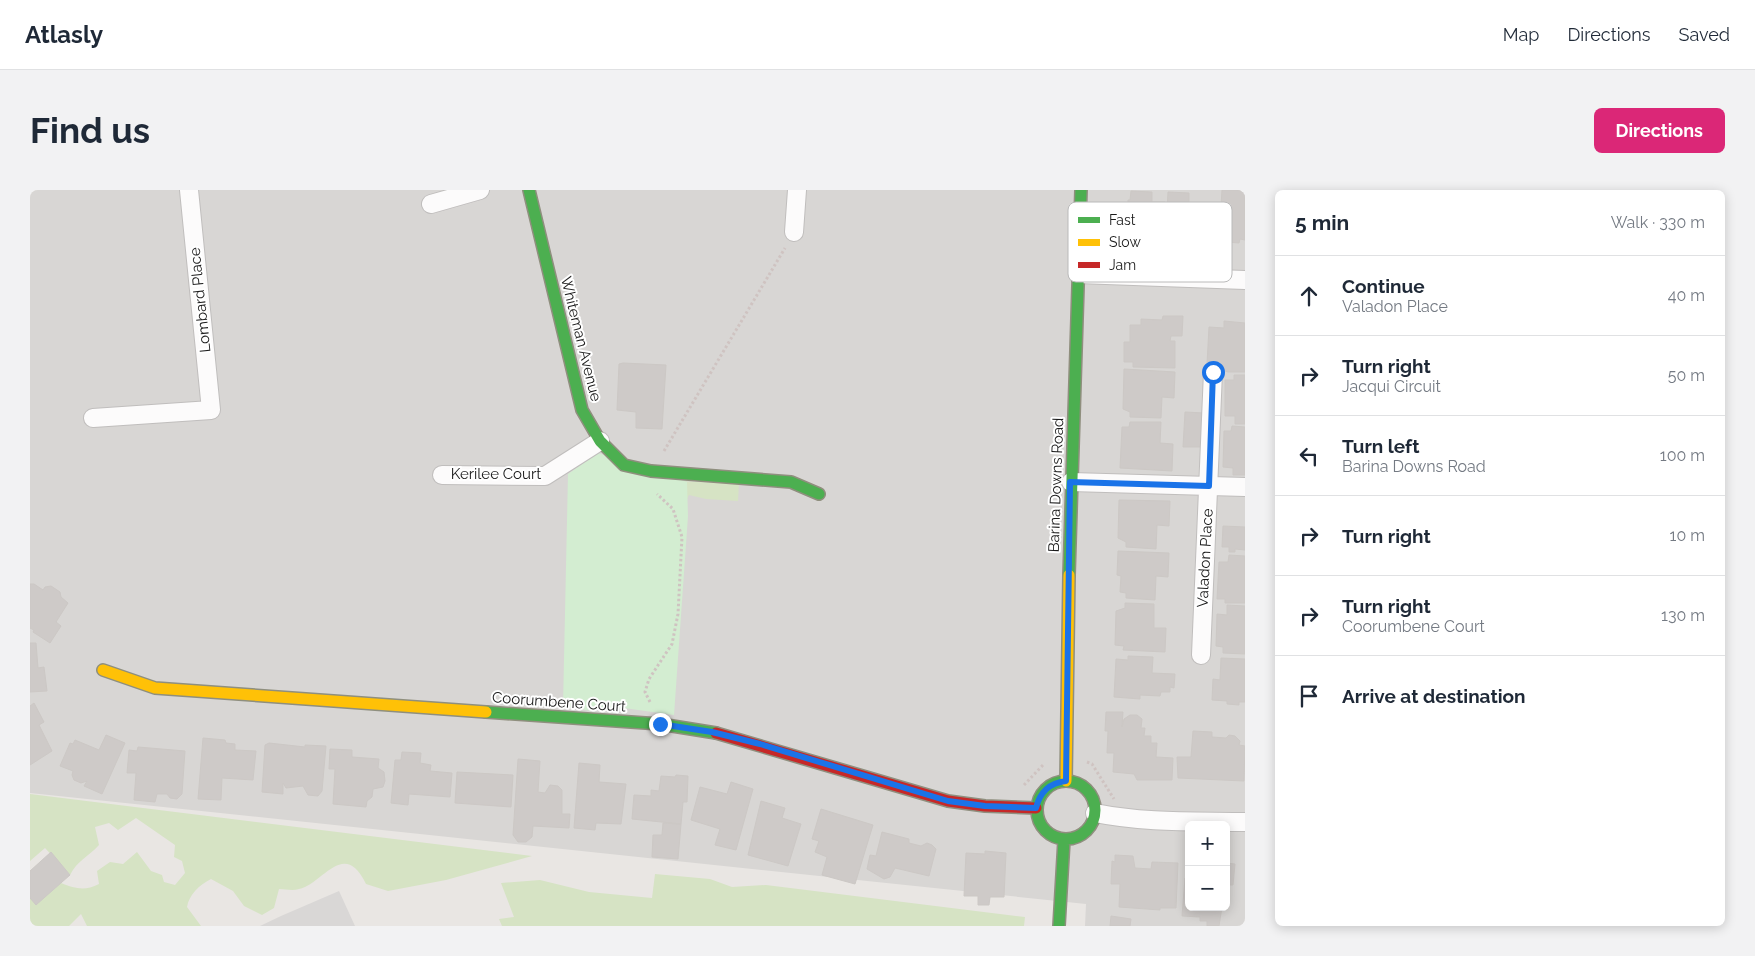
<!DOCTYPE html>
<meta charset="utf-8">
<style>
body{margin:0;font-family:Raleway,sans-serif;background:#f2f2f3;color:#1f2937}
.controls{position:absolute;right:15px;bottom:15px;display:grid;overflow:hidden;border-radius:8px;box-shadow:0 2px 12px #0003}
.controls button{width:45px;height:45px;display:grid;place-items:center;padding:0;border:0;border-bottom:1px solid #e0e1e3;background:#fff;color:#1f2937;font:25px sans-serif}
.stop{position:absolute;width:15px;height:15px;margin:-11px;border:4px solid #1a73e8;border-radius:50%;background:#fff}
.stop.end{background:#1a73e8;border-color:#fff;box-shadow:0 1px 5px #0008}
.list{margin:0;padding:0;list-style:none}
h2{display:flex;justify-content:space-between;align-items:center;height:65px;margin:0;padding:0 20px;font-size:21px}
h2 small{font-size:16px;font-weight:400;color:#747a83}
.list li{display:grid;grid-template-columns:32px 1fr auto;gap:15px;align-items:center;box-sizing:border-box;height:80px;padding:0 20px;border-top:1px solid #e0e1e3}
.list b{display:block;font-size:19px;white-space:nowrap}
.list p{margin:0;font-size:16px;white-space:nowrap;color:#747a83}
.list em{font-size:16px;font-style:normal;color:#747a83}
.icon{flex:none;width:28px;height:28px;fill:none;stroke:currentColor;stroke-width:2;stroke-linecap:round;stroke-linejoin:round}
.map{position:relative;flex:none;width:1215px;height:736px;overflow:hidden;border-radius:8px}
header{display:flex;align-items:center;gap:30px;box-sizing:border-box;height:70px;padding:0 25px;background:#fff;border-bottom:1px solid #e0e1e3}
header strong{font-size:24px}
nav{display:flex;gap:28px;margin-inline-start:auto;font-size:18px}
.intro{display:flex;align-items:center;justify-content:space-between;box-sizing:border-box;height:120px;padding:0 30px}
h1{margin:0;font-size:35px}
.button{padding:12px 22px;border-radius:8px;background:#db2777;color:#fff;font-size:18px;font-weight:700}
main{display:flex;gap:30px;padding:0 30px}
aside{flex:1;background:#fff;border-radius:8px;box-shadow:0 2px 12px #0003}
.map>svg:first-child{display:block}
.residential{fill:#d8d6d4;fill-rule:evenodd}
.grass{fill:#d6e3c4}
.park{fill:#d3edd1}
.parking{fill:#d9d7d6}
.building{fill:#cecac8;stroke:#ccc8c5}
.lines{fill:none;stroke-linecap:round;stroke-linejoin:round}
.street-casing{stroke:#c0bebd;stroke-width:20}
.fast-casing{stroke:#8f8f7e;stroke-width:14}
.slow-casing{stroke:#8f8f7e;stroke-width:14}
.jam-casing{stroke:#8f8f7e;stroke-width:14}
.path{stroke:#cfc3c1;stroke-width:3;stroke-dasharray:2.5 2.5;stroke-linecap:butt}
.street{stroke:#fcfbfb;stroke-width:18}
.fast{stroke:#4caf50;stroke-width:11}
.slow{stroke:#ffc107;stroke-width:11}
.jam{stroke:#c62828;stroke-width:11}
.route{stroke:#1a73e8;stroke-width:6}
.labels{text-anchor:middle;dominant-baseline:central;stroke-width:4;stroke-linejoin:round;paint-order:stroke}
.street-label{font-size:15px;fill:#1a1a1a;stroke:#fff}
.key{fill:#fff;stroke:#bababa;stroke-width:1}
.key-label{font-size:14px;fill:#1a1a1a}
</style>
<header>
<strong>Atlasly</strong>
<nav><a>Map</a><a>Directions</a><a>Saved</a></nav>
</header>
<div class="intro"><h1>Find us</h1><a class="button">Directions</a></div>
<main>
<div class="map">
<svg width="1215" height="736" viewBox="0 0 1215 736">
<rect width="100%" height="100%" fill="#e9e6e3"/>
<path class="residential" d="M0 0H1215V736H1055L1056 714 0 603ZM1159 635H1196V717H1159Z"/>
<path class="grass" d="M629 290 709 294 708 311 676 309 659 305 655 313Z
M0 604 502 666 416 690 358 701 336 694C314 648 293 694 269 699 263 701 255 699 249 699L244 718 232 725 214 716 203 701 181 689C169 695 159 705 157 717L171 736H57L51 724 39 736H0V708L31 693C46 699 55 701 69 694L67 681 80 672 93 674 107 662 121 681 132 685 134 692 145 695 155 683 152 671 144 667 145 655 106 628 88 640 79 633 65 637 69 655C58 667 47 671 40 685L15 658 0 671Z
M625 684 680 689 702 697 736 695 995 727 994 736H472L469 729 484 727 471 693 510 690 559 702 622 708Z"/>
<path class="park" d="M568 263 657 292 658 326 644 525 594 518H578L561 521 533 516 538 284Z"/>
<path class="parking" d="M309 701 325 736H230L251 726Z"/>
<path class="building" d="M1192 0H1215V50L1210 49 1209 53 1184 51V32H1190Z
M1101 1 1122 2V12H1135V21H1137L1138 2 1159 3V25L1167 34H1175V48H1166L1157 58 1112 56V33L1116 34 1117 32 1097 31 1098 10H1100Z
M1133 126H1153L1152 146H1141L1140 151H1145V178L1103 177V172H1094V152H1100V135H1111V129L1132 130Z
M1194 131 1215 133V182H1198L1192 180 1193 175 1177 174 1179 137 1194 138Z
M593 173 636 175 632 239 606 238V222L587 220 589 174Z
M1094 179 1145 182 1144 208 1132 207 1131 228 1100 227V222L1093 219Z
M1204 185H1215V234H1205V226H1195V190H1204Z
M1155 222 1174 223 1173 257H1153Z
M1100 232H1131L1130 253 1143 254 1142 281 1090 278 1092 237H1099Z
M1202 236 1215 237V285H1203V278L1193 277 1194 241H1201Z
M1089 310 1140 311 1139 336 1127 335 1126 359 1096 357V352L1088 348Z
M1193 336 1215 337V360L1205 359V362H1199V357H1192Z
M1088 361 1139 363 1138 387 1126 386 1125 410 1096 408V403L1090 402 1091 386 1087 385Z
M1199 365 1215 366V413H1195V409H1187L1189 372H1198Z
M0 394H4L13 400 15 397 21 396 30 402 31 407 38 413 26 432 31 436 20 453 3 442 4 440 0 438Z
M1095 413 1124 414V438H1136L1135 462 1093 460 1094 456 1085 455 1086 421 1095 418Z
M1197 415 1215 416V464L1193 463V457L1186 456 1187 424 1197 425Z
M0 453H6L8 478 14 477 17 501 0 502Z
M1098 466 1123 467 1122 483 1145 484 1144 498 1140 497V502H1131L1130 506 1110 505V509L1084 507 1086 469 1098 470Z
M1191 468 1215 469V512H1209V515L1197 514V511L1182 510 1183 489 1190 490Z
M4 513 14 532 9 535 22 561 0 575V516Z
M1076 522H1093L1092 537 1094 529 1100 525H1107L1112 529 1111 538H1115L1114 546H1121V553H1127L1126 567 1143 568 1142 590H1107L1104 584 1083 582 1084 563H1077L1078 541H1075Z
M1163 541 1182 542V547L1196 548 1199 545 1205 546 1210 551 1209 555 1215 556 1214 591 1148 588 1147 567H1161Z
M76 545 95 553 72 604 54 596 57 591 51 593 44 590 42 585 43 581 30 576 40 553 43 554 45 550 69 560Z
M173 548 195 550 196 553 205 554V560L226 561 223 590 192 588 191 610 168 609Z
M239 553 275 557V555L296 556 292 601 288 606 278 605 273 596 256 598 253 593V604L232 602 235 555Z
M108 557 155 561 152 604 147 609 140 608 137 604H127L125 612 104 610 106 583H97L99 560 107 561Z
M300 559 322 560V567L349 569 348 578 354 582 355 591 353 597 343 599 342 607 337 611 336 617 303 614 305 579H299Z
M372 562 391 563 390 573 401 575 400 581 422 583 420 607 379 604 378 615 361 613 365 570H371Z
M488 569 510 571 508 602 515 603 520 595 528 596 532 600V624H540L539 638 503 636 502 647 496 652H488L483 645Z
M549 573 570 575 569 592 596 594 591 634 566 633 565 640 544 638Z
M427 582 483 585 481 617 425 613Z
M646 585 658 586 657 612H653L651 634 602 629 604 605 621 606V600L629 601 631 586 645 587Z
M701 592 723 599 706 660 685 655 690 639 661 630 670 597 697 604Z
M731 611 755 618 752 628 771 634 758 676 718 665Z
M791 619 843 635 825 694 792 685 797 667 785 662 789 651 782 649Z
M633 633 651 634 648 669 622 667 623 645H632Z
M852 642 879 649V653L891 656 897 653 902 655 906 659 899 686 865 678 860 687 854 689 837 679 840 665 846 666Z
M955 661 976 663 974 707H960L959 715H948V706H934L936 663 955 664Z
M21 662 40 685 6 715 0 708V681Z
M1085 665 1103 666 1105 678 1121 679 1122 672 1148 673 1146 718H1130V720L1089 717 1090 694H1081L1082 671 1085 672Z
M1196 673 1205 674 1203 695H1196Z
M1155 688 1159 689V717H1192L1189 736H1177V731H1170V727L1152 726Z
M1081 726 1101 729 1100 736H1080Z"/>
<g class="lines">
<g class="street-casing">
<path id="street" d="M401 14 450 0
M764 42 767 0
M1048 84 1215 90
M63 228 181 220 159 0
M412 285 515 286 570 251
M1041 292 1215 297
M1171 465 1183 182
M1065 623C1114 633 1165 631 1215 632"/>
</g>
<g class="fast-casing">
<path id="fast" d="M499 0 552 220 570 251 594 275 621 281 761 292 789 304
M1039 385 1051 0
M456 522 630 534 686 543
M1007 620a29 29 0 1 1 58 0a29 29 0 1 1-58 0Z
M1029 736 1034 650"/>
</g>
<g class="slow-casing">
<path id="slow" d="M73 480 125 498 456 522
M1036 591 1039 385"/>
</g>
<g class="jam-casing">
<path id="jam" d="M686 543 918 611 955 616 1006 618"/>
</g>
<path class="path" d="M634 261 755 58
M620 512 615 502 619 489 642 454 648 424 652 347 643 319 627 304
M1057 572 1062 574 1084 609
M994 595 1014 574"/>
<use href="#street" class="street"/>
<use href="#fast" class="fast"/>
<use href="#slow" class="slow"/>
<use href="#jam" class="jam"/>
</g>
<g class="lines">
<path class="route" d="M630 534 682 542 730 554 918 611 955 616 1006 618C1010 602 1019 593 1036 591L1040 292 1179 296 1183 182"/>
</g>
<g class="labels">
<g class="street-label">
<text transform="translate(170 110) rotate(-96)">Lombard Place</text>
<text transform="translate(551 149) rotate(76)">Whiteman Avenue</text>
<text x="466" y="284">Kerilee Court</text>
<text transform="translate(1026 295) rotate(-88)">Barina Downs Road</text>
<text transform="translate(1175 368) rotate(-87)">Valadon Place</text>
<text transform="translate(529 512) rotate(4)">Coorumbene Court</text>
</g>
</g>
<rect x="1038" y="12" width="164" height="80" rx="8" class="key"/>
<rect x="1048" y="27" width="22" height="6" fill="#4caf50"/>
<rect x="1048" y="49" width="22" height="7" fill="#ffc107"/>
<rect x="1048" y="72" width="22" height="6" fill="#c62828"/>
<g class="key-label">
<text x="1079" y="35">Fast</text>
<text x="1079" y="57">Slow</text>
<text x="1079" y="80">Jam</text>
</g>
</svg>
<div class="controls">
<button>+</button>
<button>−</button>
</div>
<div class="stop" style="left:1183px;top:182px"></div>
<div class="stop end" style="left:630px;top:534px"></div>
</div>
<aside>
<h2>5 min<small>Walk · 330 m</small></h2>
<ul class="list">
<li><svg class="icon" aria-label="ahead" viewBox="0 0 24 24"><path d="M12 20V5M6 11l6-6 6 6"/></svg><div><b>Continue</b><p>Valadon Place</p></div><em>40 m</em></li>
<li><svg class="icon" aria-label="right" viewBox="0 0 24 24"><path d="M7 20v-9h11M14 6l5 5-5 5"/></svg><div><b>Turn right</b><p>Jacqui Circuit</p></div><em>50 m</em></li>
<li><svg class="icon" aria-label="left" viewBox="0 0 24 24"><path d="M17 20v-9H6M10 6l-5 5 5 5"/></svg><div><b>Turn left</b><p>Barina Downs Road</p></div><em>100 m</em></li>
<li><svg class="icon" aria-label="right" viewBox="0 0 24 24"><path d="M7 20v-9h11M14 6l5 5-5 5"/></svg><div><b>Turn right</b></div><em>10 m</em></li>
<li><svg class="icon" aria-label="right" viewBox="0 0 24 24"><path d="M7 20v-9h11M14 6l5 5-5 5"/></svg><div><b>Turn right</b><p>Coorumbene Court</p></div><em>130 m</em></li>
<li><svg class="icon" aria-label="arrive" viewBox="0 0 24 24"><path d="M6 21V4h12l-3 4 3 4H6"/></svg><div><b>Arrive at destination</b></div></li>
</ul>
</aside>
</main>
